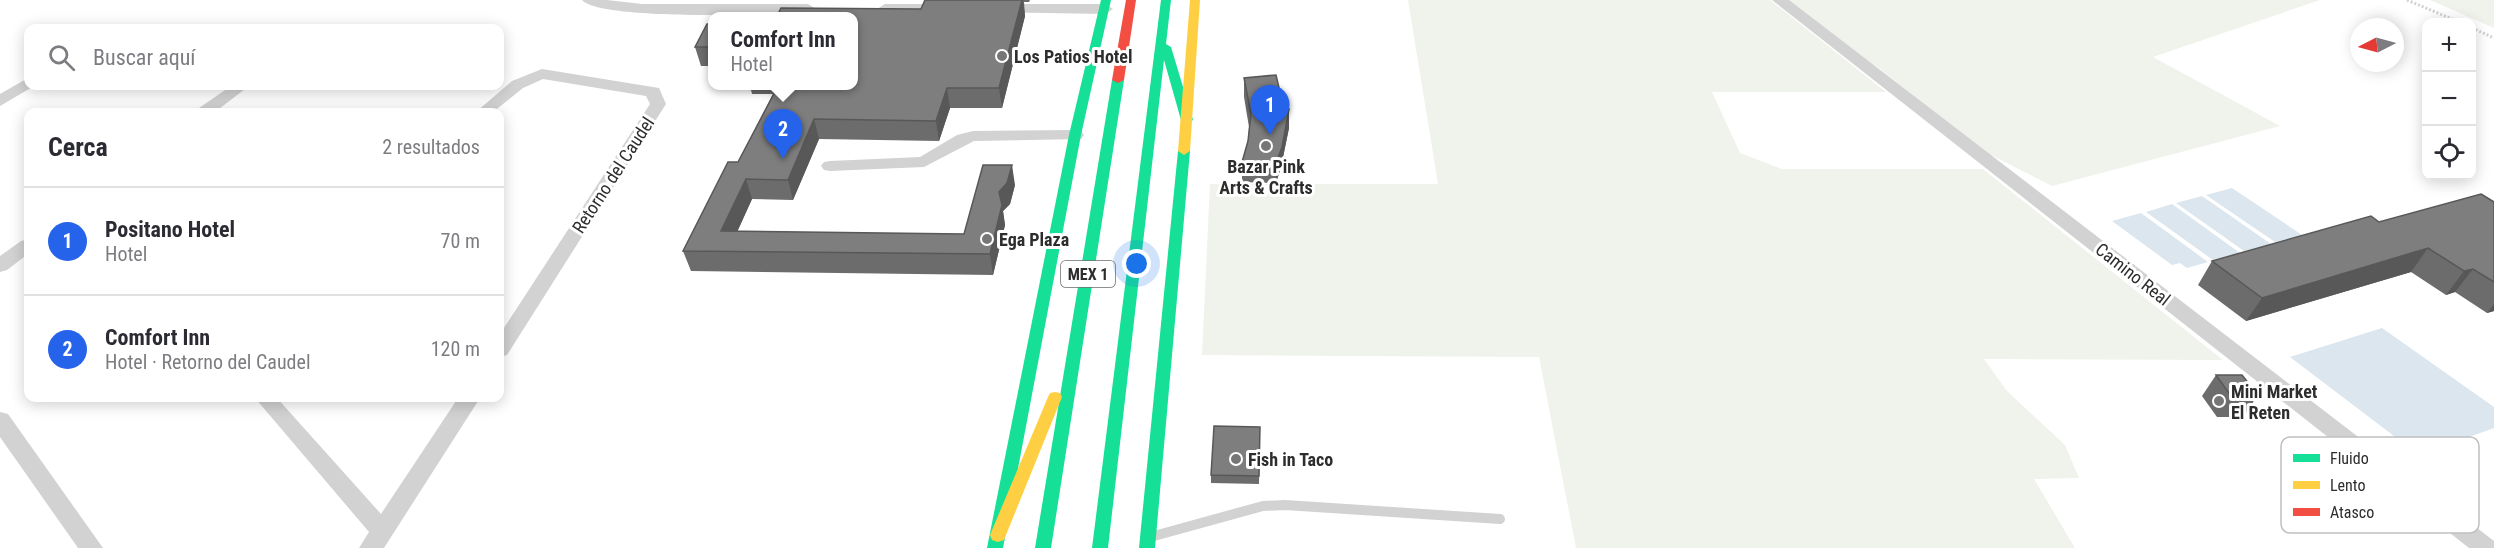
<!DOCTYPE html>
<html lang="es">
<meta charset="utf-8">
<style>
body{margin:0;font-family:"Roboto Condensed",sans-serif;background:#f7f7f7;color:#2b2b33}
.controls{position:absolute;right:18px;top:18px;display:grid;overflow:hidden;border-radius:12px;box-shadow:0 3px 15px #0003}
.controls button{width:54px;height:54px;display:grid;place-items:center;padding:0;border:0;border-bottom:2px solid #e1e1e2;background:#fff;color:#2b2b33;font:30px sans-serif}
.compass{position:absolute;left:2350px;top:18px;width:54px;height:54px;border-radius:50%;background:#fff;box-shadow:0 3px 15px #0003;rotate:264deg}
.you{position:absolute;left:1137px;top:264px;width:21px;height:21px;margin:-15px;border:4px solid #fff;border-radius:50%;background:#1a73e8;box-shadow:0 0 0 9px #1a73e833}
.badge{display:grid;place-items:center;width:39px;height:39px;border-radius:50%;background:#2563eb;color:#fff;font-size:20px;font-weight:700}
.pin{position:absolute;translate:-50% -50px;filter:drop-shadow(0 2px 3px #0008)}
.pin::after{content:'';position:absolute;top:32px;width:21px;height:18px;background:inherit;clip-path:polygon(0 0,100% 0,50% 100%)}
.popup{position:absolute;left:708px;top:12px;width:150px;height:78px;box-sizing:border-box;display:grid;place-content:center;border-radius:12px;background:#fff;filter:drop-shadow(0 2px 4px #0005);font-size:20px;white-space:nowrap;color:#7c7c81}
.popup b{font-size:22px;color:#2b2b33}
.popup::after{content:'';position:absolute;left:50%;top:100%;margin-left:-12px;border:12px solid transparent;border-top-color:#fff}
.list{margin:0;padding:0;list-style:none}
h2{display:flex;justify-content:space-between;align-items:center;height:78px;margin:0;padding:0 24px;font-size:26px}
h2 small{font-size:20px;font-weight:400;color:#7c7c81}
.list li{display:grid;grid-template-columns:39px 1fr auto;gap:18px;align-items:center;box-sizing:border-box;height:108px;padding:0 24px;border-top:2px solid #e1e1e2}
.list b{display:block;font-size:22px;white-space:nowrap}
.list p{margin:0;font-size:20px;white-space:nowrap;color:#7c7c81}
.list em{font-size:20px;font-style:normal;color:#7c7c81}
.icon{flex:none;width:33px;height:33px;fill:none;stroke:currentColor;stroke-width:2;stroke-linecap:round;stroke-linejoin:round}
.map{position:relative;flex:none;width:2494px;height:548px;overflow:hidden}
.search{position:absolute;background:#fff;box-shadow:0 3px 15px #0003;left:24px;top:24px;width:480px;height:66px;display:flex;align-items:center;gap:15px;box-sizing:border-box;padding:0 21px;border-radius:12px;color:#7c7c81;font-size:22px}
.panel{position:absolute;background:#fff;box-shadow:0 3px 15px #0003;left:24px;top:108px;width:480px;height:294px;border-radius:12px}
.map>svg:first-child{display:block}
.green{fill:#f0f3ec}
.water{fill:#dbe6ee}
.lines{fill:none;stroke-linecap:round;stroke-linejoin:round}
.path{stroke:#d2d2d2;stroke-width:3;stroke-dasharray:2 2;stroke-linecap:butt}
.lane{stroke:#d2d2d2;stroke-width:10}
.street{fill:#d2d2d2;fill-rule:evenodd}
.fast{fill:#16e098;fill-rule:evenodd}
.slow{fill:#ffcf43;fill-rule:evenodd}
.jam{fill:#f24e42;fill-rule:evenodd}
.wall{fill:#6c6c6c}
.shaded-wall{fill:#585858}
.building{fill:#7e7e7e;stroke:#585858;stroke-width:1.5}
.poi-dot{fill:#767676;stroke:#fff;stroke-width:2}
.labels{text-anchor:middle;dominant-baseline:central;stroke-width:6;stroke-linejoin:round;paint-order:stroke}
.shield{fill:#fff;stroke:#6c6c6c;stroke-width:1.5}
.shield-label{font-size:16px;font-weight:bold;fill:#2d2d2d}
.poi-label{font-size:18px;font-weight:bold;fill:#2d2d2d;stroke:#fff;text-anchor:start}
.street-label{font-size:18px;fill:#2d2d2d;stroke:#fff}
.key{fill:#fff;stroke:#c0c0c0;stroke-width:1.5}
.key-label{font-size:16px;fill:#2d2d2d}
</style>
<div class="map">
<svg width="2494" height="548" viewBox="0 0 2494 548">
<rect width="100%" height="100%" fill="#fff"/>
<path class="green" d="M1408 0H1770L1886 92H1712L1740 153 1782 169H1983L2223 360 1984 359 2007 391 2065 445 2079 478 2034 479 2075 548H1576L1539 357 1202 355 1210 184H1438Z
M1788 0H2320L2153 57 2280 126 2052 186 1983 151 1879 68 1857 54Z
M2430 0H2494V28Z"/>
<path class="water" d="M2232 188 2302 235 2275 242 2206 195Z
M2202 196 2271 244 2244 251 2176 203Z
M2172 204 2240 253 2213 260 2146 212Z
M2141 213 2208 262 2187 268 2180 263 2172 265 2112 221Z
M2382 328 2494 407V428L2419 455 2290 357Z"/>
<g class="lines">
<path class="path" d="M2407 0 2459 22
M2472 28 2494 38"/>
<path class="lane" d="M1154 536 1263 506 1285 505 1500 519"/>
<path class="street" d="M582 0H607L642 4H808L816 9 808 14C773 14 601 21 582 0Z
M1772 0H1789L2494 541V548H2469Z
M885 4H946L954 9 946 14 880 12 877 9Z
M999 4H1105L1113 9 1105 14 994 12 991 9Z
M542 69 659 88 666 104 507 355 500 357V334L650 104 646 96 543 79 523 88 493 112H476L512 81Z
M28 78V86H34L0 106V94Z
M231 86H249L215 112H197L199 108Z
M1075 130 1081 131 1084 135 1081 139 974 141 924 167 830 171 824 170 821 166 824 162 830 161 920 157 957 135 973 131Z
M28 239V254L7 270 0 272V256L21 241Z
M255 398H277L381 514 458 398H480L384 548H359L369 532Z
M0 412 8 414 103 548H78L0 437Z"/>
<path class="fast" d="M1101 0H1111L1081 135 1003 548H987L1069 135Z
M1161 0H1171L1166 44 1171 47 1193 120 1187 124 1181 120 1164 60 1108 548H1092Z
M1118 77 1124 80 1051 548H1035L1112 80Z
M1184 147 1190 151 1155 548H1139L1178 151Z"/>
<path class="slow" d="M1190 0H1200L1190 151 1184 155 1178 151Z
M1055 392 1060 393 1062 397 1006 535 1004 540 998 542 992 540 990 535 1048 397 1050 393Z"/>
<path class="jam" d="M1126 0H1136L1124 80 1118 83 1112 80Z"/>
</g>
<path class="wall" d="M925 0H1030L1029 2H1024L1025 16 1002 108H950L939 141 819 139 793 200 752 199 737 232 964 234 1015 185 1010 204 1003 211 1005 225 993 275 691 271 683 251 738 162 773 94H752L750 86H854L921 9Z
M712 24V66H701L695 47Z
M1244 78 1284 109H1289V128L1281 167 1276 183 1242 182V162L1248 141 1249 127 1244 97Z
M2494 202V311L2487 313 2455 292 2446 295 2411 272 2246 321 2198 285 2212 261 2379 222Z
M2216 375 2258 395 2243 417H2217L2202 396Z
M1260 427 1259 484 1211 483V475Z"/>
<path class="shaded-wall" d="M1022 0H1023L1025 16 1002 108 999 88Z
M947 88 950 108 939 141 936 121Z
M1289 109V128L1281 167 1276 183V163Z
M814 119 819 139 793 200 788 180Z
M1012 165 1015 185 1010 204 1003 211 1005 225 993 275 990 254 999 192Z
M746 179 752 199 728 252 721 231Z
M2428 248 2411 272 2246 321 2262 298Z
M2473 269 2455 292 2446 295 2464 271Z
M2494 304V311L2487 313Z"/>
<path class="building" d="M925 0H1022L999 88H947L936 121 814 119 788 180 746 179 721 231 964 234 983 165H1012L1007 183 999 192 1002 205 990 254 683 251 728 162H738L778 86H854V16H777L781 8 921 9Z
M707 24H712V47H695Z
M1276 75 1284 109H1289L1282 147 1276 163 1242 162 1248 141 1251 114 1244 78Z
M2481 194 2494 202V282L2473 269 2464 271 2428 248 2262 298 2212 261 2371 216 2379 222Z
M2216 375H2242L2258 395 2231 396Z
M1214 426 1260 427 1259 476 1211 475Z"/>
<g class="poi-dot">
<circle cx="1002" cy="56" r="6"/>
<circle cx="1266" cy="146" r="6"/>
<circle cx="987" cy="239" r="6"/>
<circle cx="2219" cy="401" r="6"/>
<circle cx="1236" cy="459" r="6"/>
</g>
<g class="labels">
<rect class="shield" x="1061" y="261" width="54" height="26" rx="4.5"/>
<g class="shield-label">
<text x="1088" y="274">MEX 1</text>
</g>
<g class="poi-label">
<text x="1014" y="56">Los Patios Hotel</text>
<text x="1266" y="166" text-anchor="middle">Bazar Pink<tspan x="1266" dy="21">Arts &amp; Crafts</tspan></text>
<text x="999" y="239">Ega Plaza</text>
<text x="2231" y="391">Mini Market<tspan x="2231" dy="21">El Reten</tspan></text>
<text x="1248" y="459">Fish in Taco</text>
</g>
<g class="street-label">
<text transform="translate(613 175) rotate(-57)">Retorno del Caudel</text>
<text transform="translate(2133 274) rotate(38)">Camino Real</text>
</g>
</g>
<rect x="2281" y="437" width="198" height="96" rx="9" class="key"/>
<rect x="2293" y="454" width="27" height="8" fill="#16e098"/>
<rect x="2293" y="481" width="27" height="8" fill="#ffcf43"/>
<rect x="2293" y="508" width="27" height="8" fill="#f24e42"/>
<g class="key-label">
<text x="2330" y="464">Fluido</text>
<text x="2330" y="491">Lento</text>
<text x="2330" y="518">Atasco</text>
</g>
</svg>
<div class="controls">
<button>+</button>
<button>−</button>
<button><svg class="icon" aria-label="locate" viewBox="0 0 24 24"><circle cx="12" cy="12" r="6"/><path d="M12 2v4M12 18v4M2 12h4M18 12h4"/></svg></button>
</div>
<svg class="compass" viewBox="-18 -18 36 36"><path d="M0-13l5 13h-10z" fill="#e53935"/><path d="M0 13l5-13h-10z" fill="#7c7c81"/></svg>
<div class="you"></div>
<div class="pin badge" style="left:1270px;top:135px">1</div>
<div class="pin badge" style="left:783px;top:159px">2</div>
<div class="popup"><b>Comfort Inn</b>Hotel</div>
<div class="search"><svg class="icon" aria-label="search" viewBox="0 0 24 24"><circle cx="10" cy="10" r="6"/><path d="M15 15l6 6"/></svg>Buscar aquí</div>
<section class="panel">
<h2>Cerca<small>2 resultados</small></h2>
<ul class="list">
<li><span class="badge">1</span><div><b>Positano Hotel</b><p>Hotel</p></div><em>70 m</em></li>
<li><span class="badge">2</span><div><b>Comfort Inn</b><p>Hotel · Retorno del Caudel</p></div><em>120 m</em></li>
</ul>
</section>
</div>
